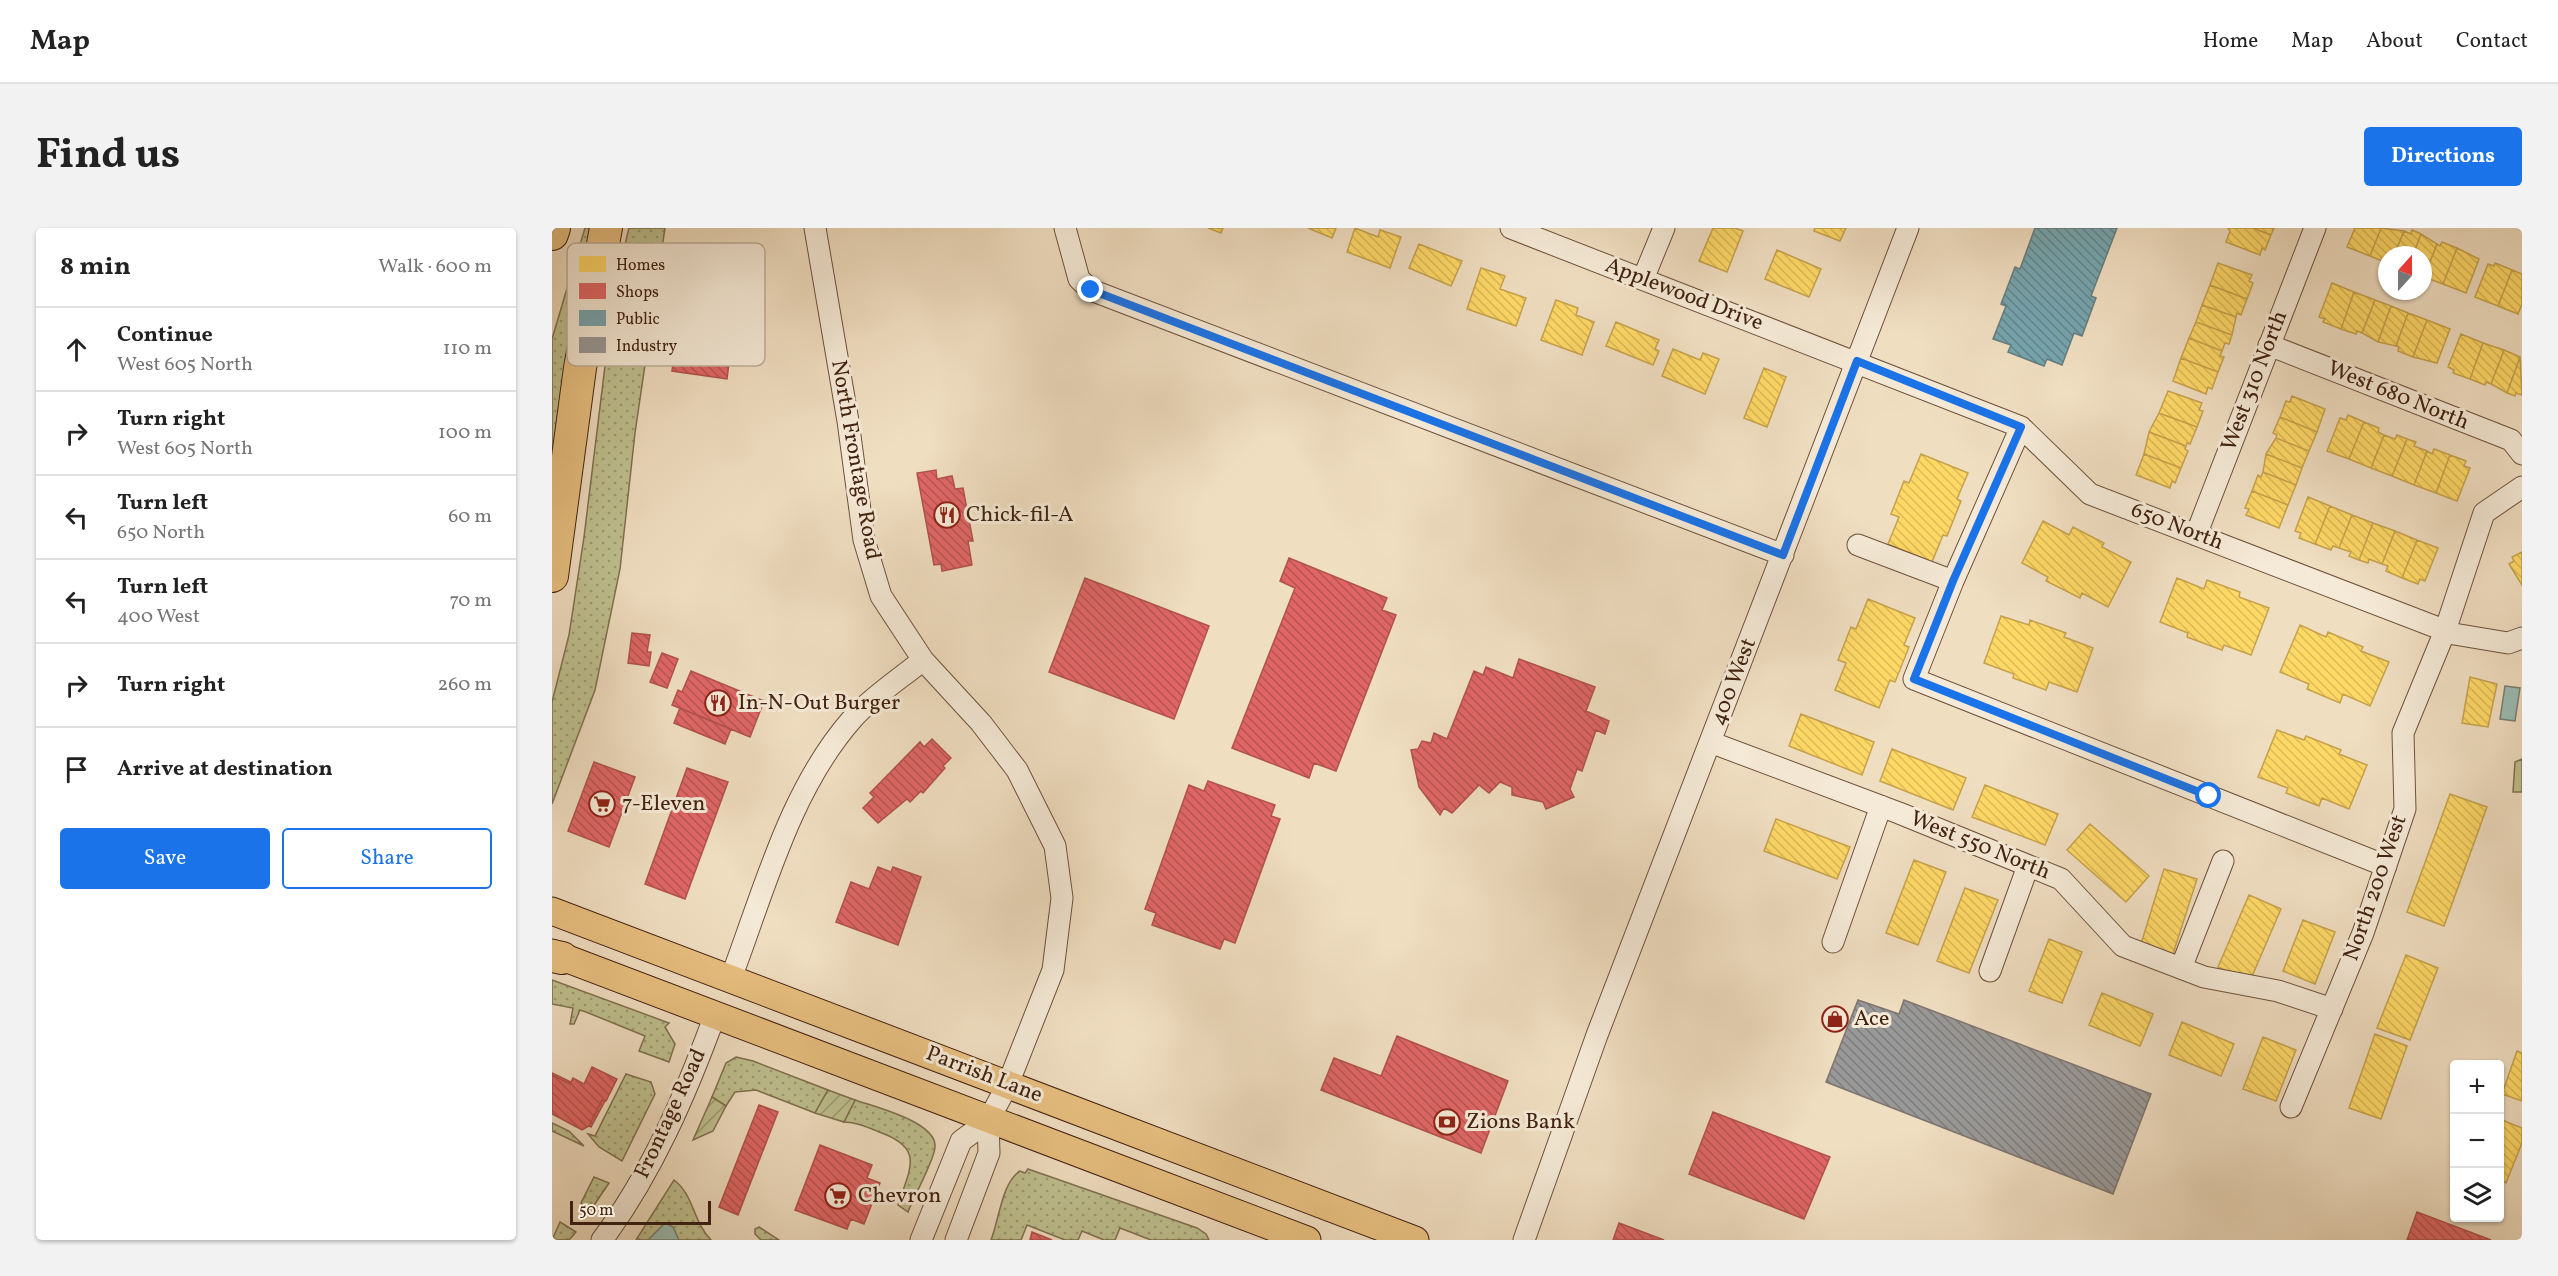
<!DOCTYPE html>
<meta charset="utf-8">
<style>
body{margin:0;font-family:Vollkorn,serif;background:#f2f2f2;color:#222}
.controls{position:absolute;right:18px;bottom:18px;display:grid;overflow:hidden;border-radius:6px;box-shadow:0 2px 4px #0004}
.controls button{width:54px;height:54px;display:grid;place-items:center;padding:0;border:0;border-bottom:2px solid #e0e0e0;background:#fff;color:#222;font:30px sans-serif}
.compass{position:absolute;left:1826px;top:18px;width:54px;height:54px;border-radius:50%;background:#fff;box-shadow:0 2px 4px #0004;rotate:21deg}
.scale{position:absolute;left:18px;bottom:15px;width:141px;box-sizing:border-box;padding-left:6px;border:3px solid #422210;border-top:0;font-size:16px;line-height:21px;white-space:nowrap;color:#422210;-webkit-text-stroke:4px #f5ead7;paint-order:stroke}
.stop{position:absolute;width:18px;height:18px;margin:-14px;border:4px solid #1a73e8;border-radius:50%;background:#fff}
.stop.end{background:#1a73e8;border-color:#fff;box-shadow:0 2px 6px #0008}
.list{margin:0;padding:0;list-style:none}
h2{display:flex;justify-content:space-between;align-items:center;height:78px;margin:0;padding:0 24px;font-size:26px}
h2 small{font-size:20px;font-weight:400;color:#767676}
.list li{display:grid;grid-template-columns:39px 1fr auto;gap:18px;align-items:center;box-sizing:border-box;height:84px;padding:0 24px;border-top:2px solid #e0e0e0}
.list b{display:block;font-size:22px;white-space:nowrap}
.list p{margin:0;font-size:20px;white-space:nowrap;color:#767676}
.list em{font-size:20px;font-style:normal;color:#767676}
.actions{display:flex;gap:12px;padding:18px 24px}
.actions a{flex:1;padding:14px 0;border:2px solid #1a73e8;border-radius:6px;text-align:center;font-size:21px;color:#1a73e8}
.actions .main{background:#1a73e8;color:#fff}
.icon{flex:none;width:33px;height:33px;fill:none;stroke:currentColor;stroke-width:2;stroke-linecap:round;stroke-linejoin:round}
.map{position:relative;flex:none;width:1970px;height:1012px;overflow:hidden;border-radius:6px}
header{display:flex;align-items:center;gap:36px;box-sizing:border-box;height:84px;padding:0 30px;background:#fff;border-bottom:2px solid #e0e0e0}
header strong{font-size:28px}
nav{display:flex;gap:33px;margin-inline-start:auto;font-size:21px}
.intro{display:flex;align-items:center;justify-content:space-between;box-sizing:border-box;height:144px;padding:0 36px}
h1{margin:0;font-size:42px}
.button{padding:15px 27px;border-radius:6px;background:#1a73e8;color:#fff;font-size:21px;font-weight:700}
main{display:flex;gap:36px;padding:0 36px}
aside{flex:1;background:#fff;border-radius:6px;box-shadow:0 2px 4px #0004}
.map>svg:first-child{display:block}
.grass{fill:url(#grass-dots);stroke:#807150;stroke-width:1.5}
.park{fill:#bfc08f;stroke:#807150;stroke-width:1.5}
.garden{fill:url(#garden-furrows);stroke:#807150;stroke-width:1.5}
.water{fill:#9abcb3;stroke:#777e72;stroke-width:1.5}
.homes{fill:url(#homes-back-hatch);stroke:#c6a24c;stroke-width:1.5}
.shops{fill:url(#shops-back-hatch);stroke:#b1524c;stroke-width:1.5}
.public{fill:url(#public-back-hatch);stroke:#667e7f;stroke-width:1.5}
.industry{fill:url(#industry-back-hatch);stroke:#7f7570;stroke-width:1.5}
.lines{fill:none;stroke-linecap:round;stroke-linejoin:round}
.minor-casing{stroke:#6e513c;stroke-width:23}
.major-casing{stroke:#422210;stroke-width:29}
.highway-casing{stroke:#422210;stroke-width:34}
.minor{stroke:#f5ead7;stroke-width:21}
.major{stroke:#e8bf80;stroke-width:27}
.highway{stroke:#e8bf80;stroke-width:32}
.route{stroke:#1a73e8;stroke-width:8}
.labels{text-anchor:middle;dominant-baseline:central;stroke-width:6;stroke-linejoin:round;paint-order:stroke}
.street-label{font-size:22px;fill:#422210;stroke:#f5ead7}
.poi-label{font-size:22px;fill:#422210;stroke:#f5ead7;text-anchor:start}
.key{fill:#f5ead7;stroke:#bfae9b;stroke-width:1.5}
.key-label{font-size:16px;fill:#422210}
</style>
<header>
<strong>Map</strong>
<nav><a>Home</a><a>Map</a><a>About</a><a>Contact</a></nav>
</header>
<div class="intro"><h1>Find us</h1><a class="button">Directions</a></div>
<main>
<aside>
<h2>8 min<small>Walk · 600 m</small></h2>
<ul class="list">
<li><svg class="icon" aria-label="ahead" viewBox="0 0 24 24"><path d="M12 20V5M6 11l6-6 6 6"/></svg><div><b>Continue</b><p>West 605 North</p></div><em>110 m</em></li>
<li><svg class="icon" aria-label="right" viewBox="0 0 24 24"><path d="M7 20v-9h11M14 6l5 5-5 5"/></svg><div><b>Turn right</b><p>West 605 North</p></div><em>100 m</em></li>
<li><svg class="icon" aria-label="left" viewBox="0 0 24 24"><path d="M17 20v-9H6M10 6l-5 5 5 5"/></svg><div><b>Turn left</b><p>650 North</p></div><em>60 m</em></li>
<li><svg class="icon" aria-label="left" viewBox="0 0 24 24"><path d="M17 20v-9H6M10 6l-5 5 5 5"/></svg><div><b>Turn left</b><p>400 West</p></div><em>70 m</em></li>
<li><svg class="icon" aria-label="right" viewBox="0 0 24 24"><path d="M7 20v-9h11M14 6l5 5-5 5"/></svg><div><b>Turn right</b></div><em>260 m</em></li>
<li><svg class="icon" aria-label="arrive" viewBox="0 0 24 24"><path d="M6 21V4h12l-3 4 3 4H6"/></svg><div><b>Arrive at destination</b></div></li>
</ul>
<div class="actions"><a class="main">Save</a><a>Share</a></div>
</aside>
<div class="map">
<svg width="1970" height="1012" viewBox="0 0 1970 1012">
<defs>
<pattern id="grass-dots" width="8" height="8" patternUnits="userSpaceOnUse" patternTransform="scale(1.5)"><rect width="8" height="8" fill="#bfc08f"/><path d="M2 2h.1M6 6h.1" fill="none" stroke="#9d9c73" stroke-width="1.8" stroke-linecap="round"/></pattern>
<pattern id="garden-furrows" width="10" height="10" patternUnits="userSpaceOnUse" patternTransform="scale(1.5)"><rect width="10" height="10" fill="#bfc08f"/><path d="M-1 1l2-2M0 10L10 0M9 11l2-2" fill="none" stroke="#9d9c73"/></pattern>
<pattern id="homes-back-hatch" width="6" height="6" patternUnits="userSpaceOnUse" patternTransform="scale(1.5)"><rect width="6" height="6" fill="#ffd966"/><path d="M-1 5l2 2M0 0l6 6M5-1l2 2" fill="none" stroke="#dcba57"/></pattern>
<pattern id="shops-back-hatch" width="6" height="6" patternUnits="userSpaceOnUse" patternTransform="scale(1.5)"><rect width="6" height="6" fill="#e06666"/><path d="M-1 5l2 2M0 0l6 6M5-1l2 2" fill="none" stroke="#b75453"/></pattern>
<pattern id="public-back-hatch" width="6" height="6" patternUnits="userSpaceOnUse" patternTransform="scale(1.5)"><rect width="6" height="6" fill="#76a5af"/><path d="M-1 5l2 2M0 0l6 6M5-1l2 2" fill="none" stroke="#62868d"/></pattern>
<pattern id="industry-back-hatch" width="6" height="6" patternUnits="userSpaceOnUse" patternTransform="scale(1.5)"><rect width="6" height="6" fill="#999"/><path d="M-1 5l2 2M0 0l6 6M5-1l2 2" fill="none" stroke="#7e7c7b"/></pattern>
</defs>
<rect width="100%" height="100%" fill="#f0dec1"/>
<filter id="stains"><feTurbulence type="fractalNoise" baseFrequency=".00333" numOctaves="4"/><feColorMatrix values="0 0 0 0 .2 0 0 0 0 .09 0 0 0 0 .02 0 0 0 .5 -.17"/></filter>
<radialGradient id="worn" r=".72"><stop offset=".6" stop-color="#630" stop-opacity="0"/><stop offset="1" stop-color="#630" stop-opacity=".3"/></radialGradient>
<path class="grass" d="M33 0H40L0 275V111Z
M77 0H113L83 205 68 341 43 462 0 576V474L17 407 32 309 63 57Z
M0 752 117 795 113 799 123 816 117 834 87 823 93 808 34 784 28 782 22 796H18L21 780 0 776Z
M184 829 201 833 276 862 263 885 204 862 183 864 174 878 160 869 174 835Z
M74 846 99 854 103 866 70 933 47 919 36 906 43 908Z
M303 872C323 879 385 894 383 919 383 931 361 970 356 984L346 977C358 940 373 920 327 904 315 899 304 894 292 894Z
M0 895 17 903 32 918 0 903Z
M476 941 645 1000 654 1006 657 1012H599L568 1000 563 1012H552L530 1003 526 1012H513L475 997 469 1012H439C447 992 450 954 468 943L473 945Z
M42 949 57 955 38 983 29 975Z
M122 952C142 967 141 994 159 1012H84Z
M8 994 24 1004 17 1012H0Z
M207 999 227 1012H209L203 1006V1001Z"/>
<path class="park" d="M1970 531V564H1961L1963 534Z"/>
<path class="garden" d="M276 862 303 872 292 894 263 885Z
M160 869 174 878 161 903 141 912Z"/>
<path class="water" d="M1953 458 1968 460 1963 493 1948 491Z
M113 995 121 999 127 1012H96Z"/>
<path class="homes" d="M656 0H671L669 5Z
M756 0H784L780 10Z
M803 0 826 9 828 2 849 9 838 40 795 24Z
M1161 0H1183L1191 3 1175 44 1147 33Z
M1263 0H1294L1288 13 1262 3Z
M1676 0H1701L1719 7 1713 22 1710 20 1708 27 1674 14 1678 3Z
M1701 0H1722L1719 7Z
M1803 0H1829L1818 28 1795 19Z
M1829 0 1852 3 1842 27H1835V35L1818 28Z
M1860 2 1869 6 1861 27H1842L1852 3 1859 6Z
M1869 6 1885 16 1872 49 1871 27H1861Z
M1890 14 1905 20 1891 56 1872 49 1885 16 1888 18Z
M867 16 910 33 899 58 857 40Z
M1905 20 1927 31 1914 65 1891 56Z
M1225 22 1269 41 1257 69 1213 51Z
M1666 35 1700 47 1697 53 1701 55 1695 71 1658 57Z
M1943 35 1960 42 1946 78 1923 69 1936 36 1942 38Z
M929 40 953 48 948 61 974 70 964 98 915 81Z
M1960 42 1970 46V76L1966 86 1946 78Z
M1780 55 1802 64 1789 101 1771 94 1773 91 1767 89Z
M1658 57 1695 71 1689 87 1685 85 1684 89 1650 77Z
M1802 64 1823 72 1810 105 1805 103 1804 106 1789 101Z
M1004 72 1026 80 1024 87 1042 94 1030 127 989 112Z
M1823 72 1839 78 1826 114 1810 105Z
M1650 77 1684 89 1680 107 1644 94Z
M1839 78 1856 85 1844 118 1826 114Z
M1856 85 1875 92 1861 129 1846 123 1847 119 1844 118Z
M1875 92 1898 101 1885 135 1861 129Z
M1064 94 1107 112 1103 121 1107 123 1101 137 1054 118Z
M1644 94 1680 107 1677 116 1673 115 1670 123 1637 110Z
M1909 106 1931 115 1918 151 1901 145 1902 142 1896 139Z
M1637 110 1670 123 1668 128 1672 129 1666 144 1629 130Z
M1931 115 1952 122 1939 156 1934 154 1933 157 1918 151Z
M1121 121 1148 132 1151 125 1167 131 1153 166 1110 148Z
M1952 122 1968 129 1955 165 1939 156Z
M1968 129 1970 167 1964 165 1963 168 1955 165Z
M1629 130 1666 144 1660 161 1656 159 1654 166 1621 153Z
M1212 140 1234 149 1215 199 1192 190Z
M1616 163 1650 175 1647 182 1651 183 1645 199 1607 185Z
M1740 168 1773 181 1765 204 1728 189 1734 173 1738 174Z
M1607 185 1645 199 1638 216 1635 215 1634 218 1597 204Z
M1796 187 1812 194 1797 231 1775 223 1788 190 1794 192Z
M1728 189 1765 204 1757 223 1724 210 1725 207 1721 205Z
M1812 194 1827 200 1826 204 1832 207 1819 240 1797 231Z
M1597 204 1634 218 1633 221 1636 223 1629 240 1592 226Z
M1832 207 1843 211 1845 207 1855 211 1840 248 1819 240Z
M1724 210 1757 223 1750 240 1714 226Z
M1855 211 1864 214 1862 218 1875 223 1862 257 1840 248Z
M1882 221 1898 227 1884 265 1862 257 1875 223 1880 226Z
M1369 226 1416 245 1405 271 1409 273 1395 308 1391 307 1380 334 1336 316 1347 289 1339 286 1352 253 1357 255Z
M1592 226 1629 240 1623 255 1620 253 1618 260 1584 247Z
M1714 226 1750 240 1744 257 1711 244Z
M1898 227 1914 233 1912 238 1918 240 1905 273 1884 265Z
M1711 244 1744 257 1736 277 1700 263 1706 247 1709 249Z
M1700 263 1736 277 1727 300 1694 287 1697 281 1693 280Z
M1756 269 1778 278 1763 316 1747 310 1749 305 1743 303Z
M1778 278 1800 287 1787 320 1781 318 1779 322 1763 316Z
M1800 287 1821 295 1807 332 1797 328 1799 324 1787 320Z
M1491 293 1517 307 1521 299 1552 315 1550 319 1579 334 1556 379 1530 365 1528 370 1494 353 1496 349 1470 335Z
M1821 295 1843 303 1830 336 1817 331 1816 335 1807 332Z
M1843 303 1865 312 1850 350 1834 343 1836 338 1830 336Z
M1865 312 1886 320 1873 353 1868 351 1866 356 1850 350Z
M1970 324V357L1957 336 1962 333 1960 329Z
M1625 350 1652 361 1655 352 1688 364 1687 369 1717 380 1699 427 1672 417 1670 422 1635 409 1636 405 1608 394Z
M1316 371 1363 390 1352 417 1357 419 1343 454 1338 452 1327 480 1283 462 1294 435 1286 432 1299 399 1304 401Z
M1449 388 1477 397 1478 392 1514 405 1512 409 1541 420 1525 464 1497 454 1494 462 1461 450 1462 446 1432 435Z
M1748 397 1774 409 1776 404 1811 419 1809 423 1837 434 1818 478 1791 466 1788 475 1755 461 1757 456 1728 444Z
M1918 449 1945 456 1936 499 1910 495Z
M1249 486 1322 514 1310 547 1237 518Z
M1725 502 1752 512 1754 508 1789 522 1787 526 1815 537 1797 581 1770 570 1767 578 1734 565 1736 560 1706 549Z
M1340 521 1414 550 1401 582 1328 553Z
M1433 557 1506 586 1493 617 1420 589Z
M1898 566 1935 579 1892 698 1855 684Z
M1224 591 1298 619 1285 651 1212 623Z
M1538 596 1597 648 1574 674 1515 622Z
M1362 632 1394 644 1366 717 1334 705Z
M1612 641 1645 651 1621 726 1589 716Z
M1413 660 1446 672 1417 745 1385 733Z
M1697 667 1729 681 1698 753 1666 739Z
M1751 692 1783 704 1763 756 1731 743Z
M1497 711 1530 724 1510 775 1477 763Z
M1854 727 1886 740 1858 812 1825 800Z
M1550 765 1601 786 1588 818 1537 797Z
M1630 794 1682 816 1669 848 1617 827Z
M1823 806 1855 818 1829 891 1797 880Z
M1711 809 1744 822 1724 873 1691 861Z
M1965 823 1970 825V873L1950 866Z
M1950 892 1970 900V915L1954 955 1948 952V899Z"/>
<path class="shops" d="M130 63 185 70 175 151 120 143Z
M384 242 385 251 400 248 403 261 411 260 421 313H416L420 337 390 343 389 336 382 337 365 245Z
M737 330 835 370 830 382 844 387 784 543 762 535 757 550 680 520 743 360 728 353Z
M533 350 657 398 622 491 497 444Z
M80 405 98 407 95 424H99L97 438 76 435Z
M110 425 126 431 115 460 98 454Z
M967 431 1043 459 1034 483 1057 493 1053 506 1044 502 1030 543 1025 541 1018 561 1022 569 994 581 991 574 960 567V559L948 554 937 565 927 557 900 585 892 580 888 587 867 559 859 522 866 521 870 513 879 515 882 505 895 511 922 443 931 447 934 439 961 450Z
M139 443 212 473 198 509 120 477 126 462 130 464Z
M128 480 179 501 173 516 122 495Z
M380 511 399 530 391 538 393 540 371 565 369 563 358 574 355 571 326 595 311 580 322 569 318 565 368 514 372 519Z
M42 534 83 549 57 619 16 603Z
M135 540 176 554 133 671 93 656Z
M656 553 723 577 719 588 728 591 683 715 672 711 668 721 600 697 604 685 593 681 637 557 652 563Z
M326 639 339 644 341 639 369 649 346 717 284 694 299 654 317 661Z
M845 808 956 853 929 925 769 862 782 830 829 848Z
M40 839 65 851 54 873 50 872 37 898 30 902 0 886V847L18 856 21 850 32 856Z
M0 845 19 854 18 856 0 847Z
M50 872 53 873 39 899 37 898Z
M207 877 226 884 186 987 167 979Z
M1161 884 1278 929 1252 991 1137 946Z
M268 917 320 937 315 950 328 955 312 996 299 991 295 1001 243 982Z
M1865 984 1939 1012H1855Z
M1067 995 1112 1012H1061Z
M480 1004 500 1012H478Z"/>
<path class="public" d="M1483 0H1565L1539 68 1544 70 1530 108 1522 105 1510 137 1495 131 1492 138 1456 124 1459 117 1441 111 1454 78 1449 76 1463 39 1468 41Z"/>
<path class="industry" d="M1306 772 1347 786 1352 772 1599 866 1561 966 1274 854Z"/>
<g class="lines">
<g class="minor-casing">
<path id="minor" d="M263 0 296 193 312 312 329 368 371 432 429 495 465 542 503 618 510 670 501 742 456 856 436 893 409 913 369 1012
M513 0 527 51 539 62 1231 327
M959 0 1469 199 1538 266 1902 406 1956 415 1970 410
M1091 51 1112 0
M1717 117 1959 212 1970 226
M1469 199 1401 353 1362 451 1834 638
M1644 307 1763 0
M1306 317 1401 353
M1158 514 1347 585 1509 651 1571 718 1652 749 1726 763 1780 781
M1281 714 1329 578
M1629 740 1671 633
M1438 743 1476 638
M179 750C212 663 238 561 301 490 321 468 349 450 371 432
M1739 879 1811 705 1853 581 1851 505 1893 403 1932 285 1970 259
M50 1012C100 945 134 866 163 787
M404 1012 437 925 436 893
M972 1012 1045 807 1356 0"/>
</g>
<g class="major-casing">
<path id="major" d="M0 683 863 1012
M0 725 755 1012"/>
</g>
<g class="highway-casing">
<path id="highway" d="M0 6 2 0
M0 348 28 140 54 0
M0 728 10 730"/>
</g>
<use href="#minor" class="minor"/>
<use href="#major" class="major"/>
<use href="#highway" class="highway"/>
</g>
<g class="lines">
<path class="route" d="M539 62 1231 327 1305 133 1469 199 1401 353 1362 451 1657 568"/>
</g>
<defs>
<g id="restaurant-ring" transform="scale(1.35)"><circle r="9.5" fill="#f5ead7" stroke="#8f2418" stroke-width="1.5"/><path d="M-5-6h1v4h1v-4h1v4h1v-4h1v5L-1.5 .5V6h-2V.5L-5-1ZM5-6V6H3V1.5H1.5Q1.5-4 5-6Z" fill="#8f2418"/></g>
<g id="supermarket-ring" transform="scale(1.35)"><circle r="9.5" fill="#f5ead7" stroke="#8f2418" stroke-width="1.5"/><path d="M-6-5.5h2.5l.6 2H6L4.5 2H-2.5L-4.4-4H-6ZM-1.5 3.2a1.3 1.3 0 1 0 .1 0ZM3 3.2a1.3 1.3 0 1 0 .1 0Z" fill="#8f2418"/></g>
<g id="shop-ring" transform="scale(1.35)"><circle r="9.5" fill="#f5ead7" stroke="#8f2418" stroke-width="1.5"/><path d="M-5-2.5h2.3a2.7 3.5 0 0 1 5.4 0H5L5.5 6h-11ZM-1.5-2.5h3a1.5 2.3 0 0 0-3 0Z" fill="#8f2418"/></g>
<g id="bank-ring" transform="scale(1.35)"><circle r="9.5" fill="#f5ead7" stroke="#8f2418" stroke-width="1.5"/><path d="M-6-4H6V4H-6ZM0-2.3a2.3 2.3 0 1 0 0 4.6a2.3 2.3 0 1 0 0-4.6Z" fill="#8f2418"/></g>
</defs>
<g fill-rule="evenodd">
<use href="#restaurant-ring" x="395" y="287"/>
<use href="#restaurant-ring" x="166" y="475"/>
<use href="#supermarket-ring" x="50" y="576"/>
<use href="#shop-ring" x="1283" y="791"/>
<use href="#bank-ring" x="895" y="894"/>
<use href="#supermarket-ring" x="286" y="968"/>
</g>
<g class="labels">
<g class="street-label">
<text transform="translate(1132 67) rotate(21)">Applewood Drive</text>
<text transform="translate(1703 153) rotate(-69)">West 310 North</text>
<text transform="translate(1846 168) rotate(22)">West 680 North</text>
<text transform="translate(303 232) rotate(80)">North Frontage Road</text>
<text transform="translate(1625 299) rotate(21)">650 North</text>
<text transform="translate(1182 454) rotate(-69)">400 West</text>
<text transform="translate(1428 618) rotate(22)">West 550 North</text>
<text transform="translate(1824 660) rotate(-71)">North 200 West</text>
<text transform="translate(432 847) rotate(21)">Parrish Lane</text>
<text transform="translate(119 886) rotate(-65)">Frontage Road</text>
</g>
<g class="poi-label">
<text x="414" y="287">Chick-fil-A</text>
<text x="186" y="475">In-N-Out Burger</text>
<text x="70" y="576">7-Eleven</text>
<text x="1302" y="791">Ace</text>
<text x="914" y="894">Zions Bank</text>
<text x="306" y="968">Chevron</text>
</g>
</g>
<rect x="15" y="15" width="198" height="123" rx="9" class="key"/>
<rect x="27" y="28" width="27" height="16" fill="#ffd966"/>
<rect x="27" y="55" width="27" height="16" fill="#e06666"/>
<rect x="27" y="82" width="27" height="16" fill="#76a5af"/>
<rect x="27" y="109" width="27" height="16" fill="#999"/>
<g class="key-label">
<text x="64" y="42">Homes</text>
<text x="64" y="69">Shops</text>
<text x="64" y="96">Public</text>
<text x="64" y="123">Industry</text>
</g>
<rect width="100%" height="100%" filter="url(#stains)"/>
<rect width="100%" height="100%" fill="url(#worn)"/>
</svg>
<div class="controls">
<button>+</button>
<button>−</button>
<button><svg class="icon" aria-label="layers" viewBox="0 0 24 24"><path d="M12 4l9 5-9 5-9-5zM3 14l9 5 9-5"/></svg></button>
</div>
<svg class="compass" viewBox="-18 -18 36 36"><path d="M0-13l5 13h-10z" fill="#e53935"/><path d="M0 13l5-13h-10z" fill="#767676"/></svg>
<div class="scale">50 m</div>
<div class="stop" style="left:1657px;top:568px"></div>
<div class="stop end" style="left:539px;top:62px"></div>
</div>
</main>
